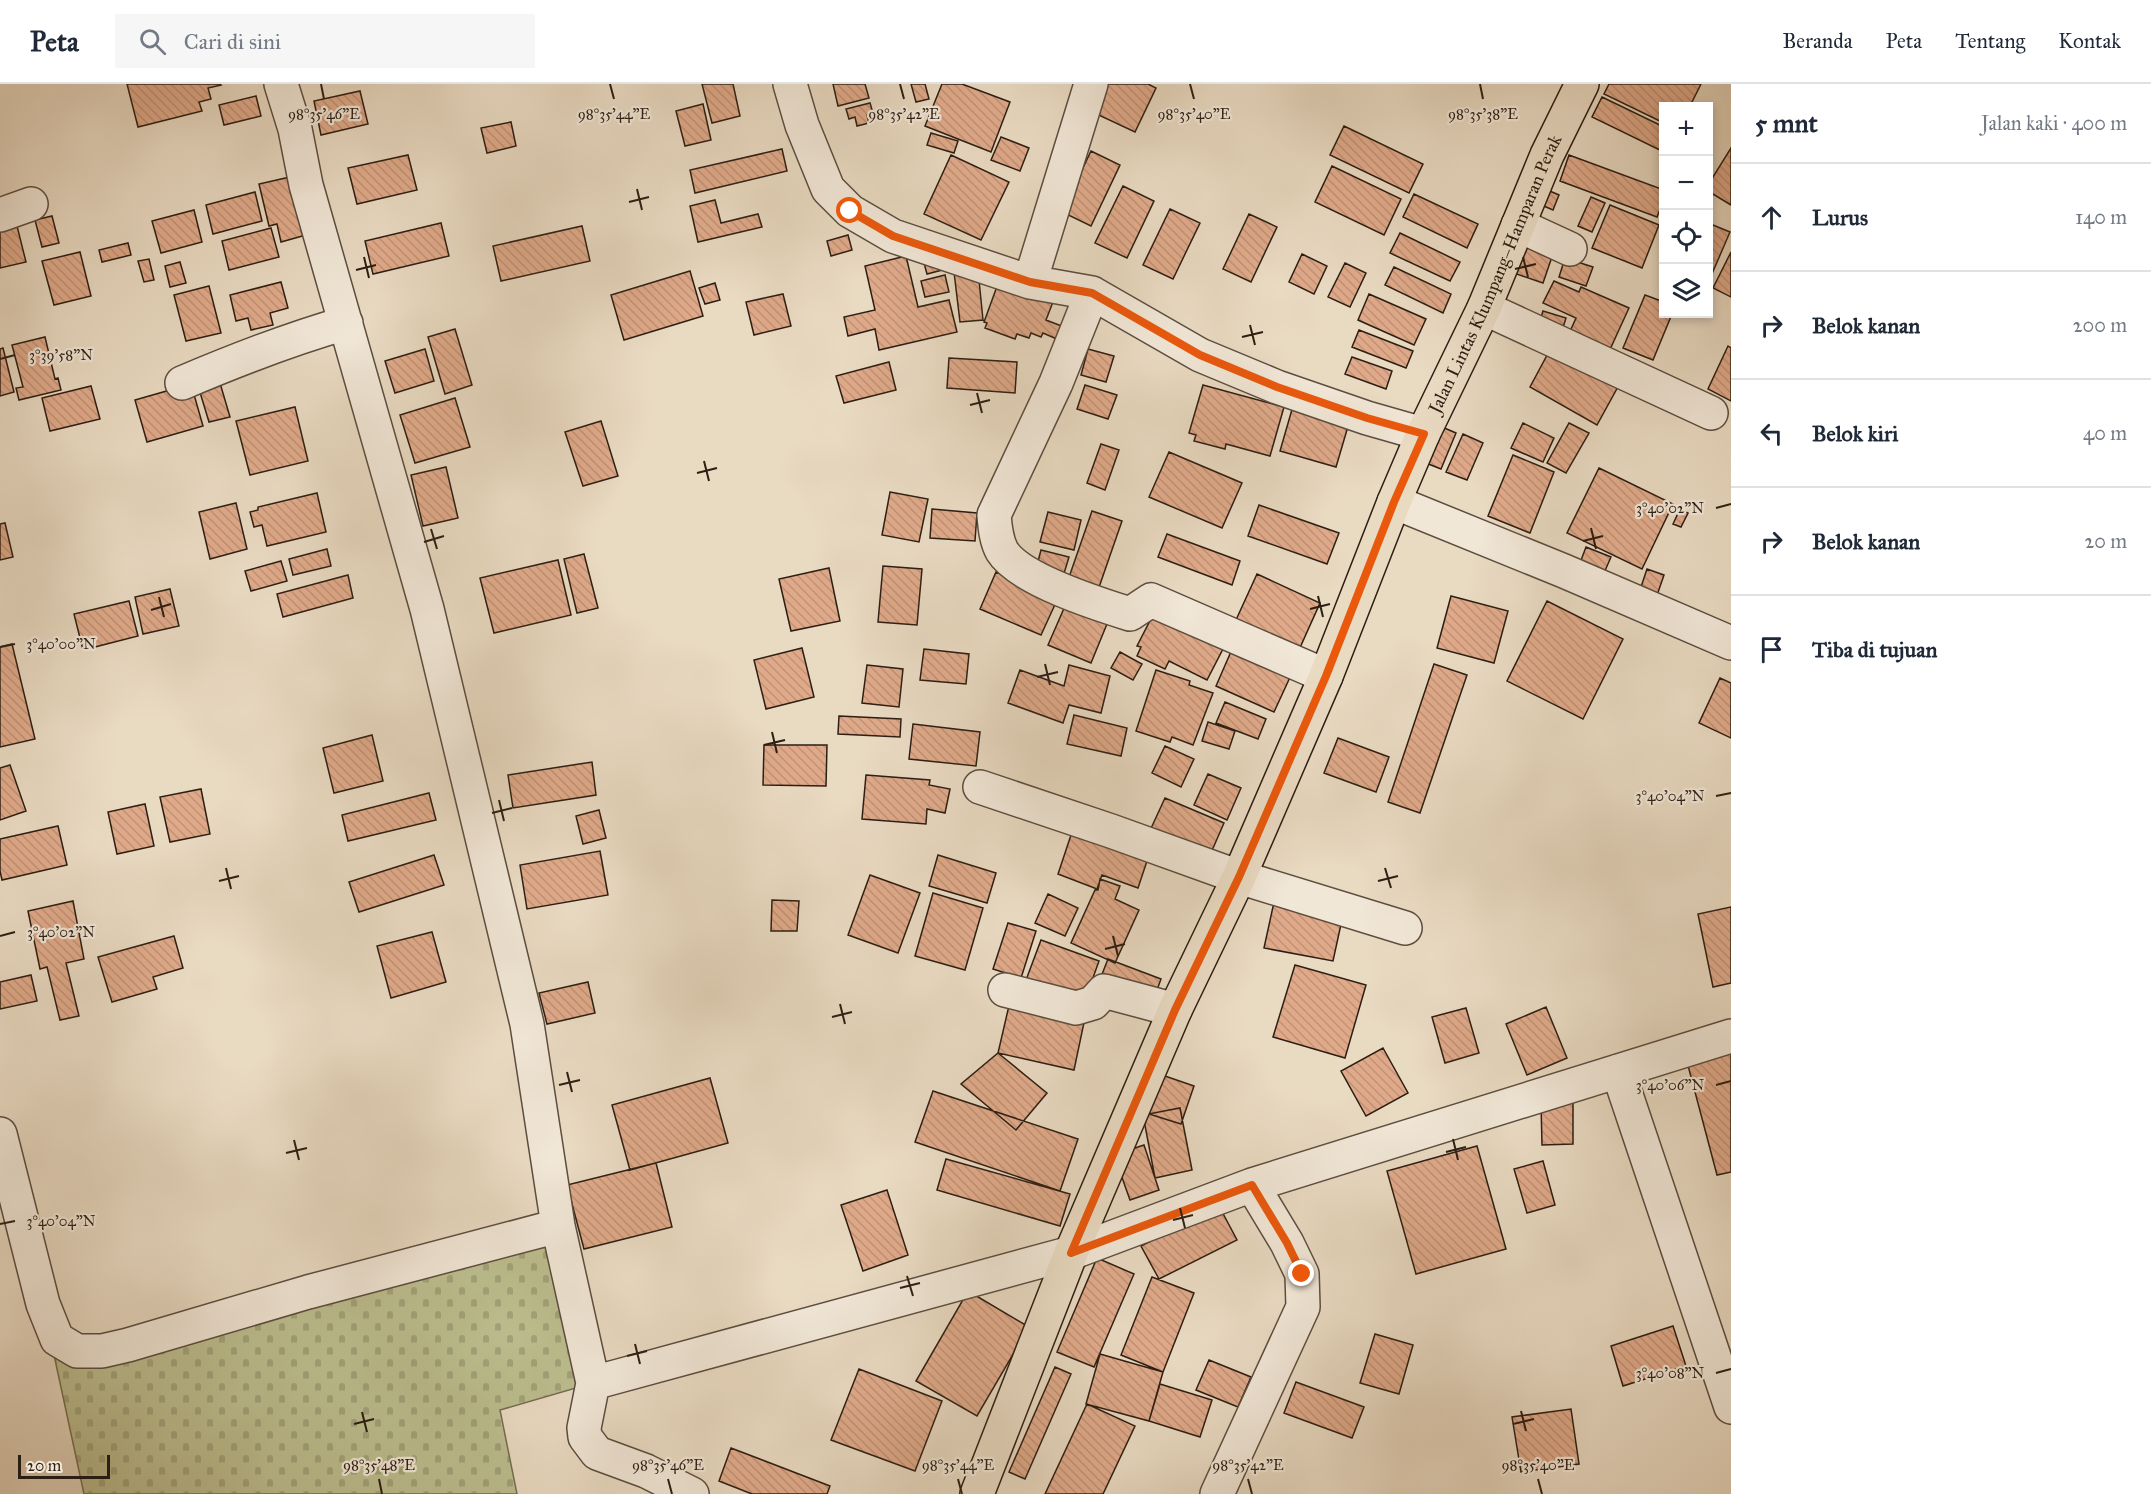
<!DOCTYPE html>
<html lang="id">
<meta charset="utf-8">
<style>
body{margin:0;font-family:"IM FELL Great Primer",serif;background:#f6f6f7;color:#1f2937}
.controls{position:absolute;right:18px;top:18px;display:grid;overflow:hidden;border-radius:0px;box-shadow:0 3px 9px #0003}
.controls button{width:54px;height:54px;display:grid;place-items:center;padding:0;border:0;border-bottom:2px solid #e0e1e3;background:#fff;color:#1f2937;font:30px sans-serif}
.scale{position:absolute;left:18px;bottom:15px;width:92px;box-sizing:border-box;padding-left:6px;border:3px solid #2d1e13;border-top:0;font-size:16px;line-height:21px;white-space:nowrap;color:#2d1e13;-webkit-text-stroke:4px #f1e7d7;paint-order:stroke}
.stop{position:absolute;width:18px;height:18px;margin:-14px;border:4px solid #ea580c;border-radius:50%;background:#fff}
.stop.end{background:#ea580c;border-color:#fff;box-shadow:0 2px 6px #0008}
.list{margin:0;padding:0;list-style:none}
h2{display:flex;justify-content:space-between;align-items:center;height:78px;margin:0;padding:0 24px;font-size:26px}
h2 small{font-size:20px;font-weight:400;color:#747a83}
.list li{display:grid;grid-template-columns:39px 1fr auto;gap:18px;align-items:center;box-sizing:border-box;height:108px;padding:0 24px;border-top:2px solid #e0e1e3}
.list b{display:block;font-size:22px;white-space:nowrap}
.list em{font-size:20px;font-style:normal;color:#747a83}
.icon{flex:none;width:33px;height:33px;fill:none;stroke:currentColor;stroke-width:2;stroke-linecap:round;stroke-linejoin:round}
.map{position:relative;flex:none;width:1731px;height:1410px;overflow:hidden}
header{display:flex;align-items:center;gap:36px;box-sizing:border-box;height:84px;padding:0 30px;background:#fff;border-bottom:2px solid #e0e1e3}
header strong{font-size:28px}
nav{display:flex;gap:33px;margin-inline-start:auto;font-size:21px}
.search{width:420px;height:54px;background:#f6f6f7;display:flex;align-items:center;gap:15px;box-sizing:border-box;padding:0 21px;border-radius:0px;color:#747a83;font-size:22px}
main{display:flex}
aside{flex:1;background:#fff}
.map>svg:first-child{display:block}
.cemetery{fill:url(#cemetery-stones);stroke:#746e51;stroke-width:1.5}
.building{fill:url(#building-back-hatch);stroke:#2d1e13;stroke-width:1.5}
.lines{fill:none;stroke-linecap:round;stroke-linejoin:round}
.minor-casing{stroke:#5c4d3f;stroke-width:36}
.primary-casing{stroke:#2d1e13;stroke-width:36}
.minor{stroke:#f1e7d7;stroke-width:33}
.primary{stroke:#e9dac2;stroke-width:33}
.route{stroke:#ea580c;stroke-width:8}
.ticks{fill:none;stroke:#2d1e13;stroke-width:2}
.labels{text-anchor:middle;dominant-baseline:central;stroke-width:4.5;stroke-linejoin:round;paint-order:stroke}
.street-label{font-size:18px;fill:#2d1e13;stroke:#f1e7d7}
.ticks-label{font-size:15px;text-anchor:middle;fill:#2d1e13;stroke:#f1e7d7;stroke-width:4.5;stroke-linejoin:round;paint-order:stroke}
</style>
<header>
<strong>Peta</strong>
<div class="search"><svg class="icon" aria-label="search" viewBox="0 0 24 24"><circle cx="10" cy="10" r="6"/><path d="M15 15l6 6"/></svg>Cari di sini</div>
<nav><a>Beranda</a><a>Peta</a><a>Tentang</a><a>Kontak</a></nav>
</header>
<main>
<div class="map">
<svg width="1731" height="1410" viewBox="0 0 1731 1410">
<defs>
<pattern id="cemetery-stones" width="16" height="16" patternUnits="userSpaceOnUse" patternTransform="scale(1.5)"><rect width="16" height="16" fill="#bcbe8f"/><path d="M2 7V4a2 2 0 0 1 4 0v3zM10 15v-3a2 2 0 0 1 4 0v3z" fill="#a2a37a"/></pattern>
<pattern id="building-back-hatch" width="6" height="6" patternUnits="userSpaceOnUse" patternTransform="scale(1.5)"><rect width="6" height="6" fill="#e0aa8a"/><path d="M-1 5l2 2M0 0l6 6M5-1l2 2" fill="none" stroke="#c09276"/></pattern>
</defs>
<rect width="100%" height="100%" fill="#e9dac2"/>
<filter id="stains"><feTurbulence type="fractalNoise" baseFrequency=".00333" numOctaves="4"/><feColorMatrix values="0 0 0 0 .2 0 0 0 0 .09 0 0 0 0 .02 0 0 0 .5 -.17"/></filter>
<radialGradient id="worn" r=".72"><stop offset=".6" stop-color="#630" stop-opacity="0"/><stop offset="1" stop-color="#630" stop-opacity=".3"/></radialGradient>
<path class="cemetery" d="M558 1142 593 1299 500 1326 517 1410H84L43 1220 77 1267Z"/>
<path class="building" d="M127 0H220L221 1 208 4 211 15 199 18 202 27 138 43Z
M702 0H733L740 32 712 39Z
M833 0H865L869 14 838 22Z
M911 0H925L929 15 916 18Z
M942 0H962L1010 18 991 68 925 42Z
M1103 0H1148L1156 4 1135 48 1090 27Z
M1609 0H1701L1690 22H1664V39L1604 10Z
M360 7 368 40 321 51 314 17Z
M256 12 261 32 224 41 219 21Z
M1602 13 1664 43V68L1592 33Z
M870 19 873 29 867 31 869 39 857 42 855 33 849 35 846 25Z
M703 20 711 56 685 62 676 27Z
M511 38 516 62 487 69 481 44Z
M1344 42 1423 80 1409 109 1330 71Z
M931 49 958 57 954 69 927 61Z
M1001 53 1029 64 1020 87 991 76Z
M1731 64V121L1708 107V101Z
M782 65 787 87 695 109 690 86Z
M1091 67 1120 81 1091 142 1062 128Z
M408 71 417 106 357 120 348 84Z
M951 71 1009 98 981 156 924 130Z
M1569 71 1664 106V115L1657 133 1560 97Z
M1332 82 1401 115 1384 151 1315 118Z
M290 93 306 151 281 158 277 140 269 142 259 100Z
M1123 102 1154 117 1127 174 1095 159Z
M1538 102 1559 111 1553 126 1532 117Z
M255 108 262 137 213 150 206 121Z
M1414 110 1478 140 1467 164 1403 133Z
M1591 113 1605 119 1592 148 1578 142Z
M715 116 721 139 758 130 762 143 698 158 690 122Z
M1610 121 1659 141 1642 184 1592 164Z
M1170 125 1200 139 1173 195 1143 181Z
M194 126 202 158 161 169 152 137Z
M1249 130 1277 143 1251 198 1223 185Z
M52 132 59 159 42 163 35 136Z
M15 134 26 178 0 184V138Z
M441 139 449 172 373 190 365 157Z
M1708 139 1730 148 1708 199Z
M582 142 590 177 501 197 493 162Z
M271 144 279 173 229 186 222 157Z
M1400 149 1460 178 1450 197 1390 169Z
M848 151 852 166 831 172 827 157Z
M1518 155 1554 167 1543 199 1508 187Z
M128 159 131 171 102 178 99 166Z
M80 168 91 212 54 221 42 177Z
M921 168 950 184 927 190Z
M1731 168V213L1713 204Z
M1302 170 1327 182 1314 210 1289 198Z
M906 172 918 223 949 216 957 248 879 266 875 245 848 252 844 233 875 226 865 182Z
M1565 174 1593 183 1586 202 1559 193Z
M149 175 154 196 144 198 138 177Z
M180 178 186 199 170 203 165 182Z
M1345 179 1366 189 1350 223 1328 213Z
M1394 183 1451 210 1443 229 1385 201Z
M978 186 983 236 960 238 954 188Z
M690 187 703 232 624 256 611 211Z
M945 191 949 208 925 213 921 197Z
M999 197 1056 210 1046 236 1064 243 1059 256 1043 249 1041 253 1031 249 1029 254 1017 250 1015 255 985 244 987 239 984 238Z
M1554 197 1579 208 1581 203 1629 224 1607 272 1567 254 1576 234 1543 219Z
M281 198 288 224 270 229 273 241 251 246 248 234 236 237 230 211Z
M715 199 720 216 705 220 699 204Z
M209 202 221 249 186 257 174 211Z
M783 210 791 242 754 251 746 218Z
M1369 210 1426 235 1414 261 1358 236Z
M1645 211 1664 218V230H1672L1653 276 1623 264Z
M1543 227 1566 234 1561 250 1538 243Z
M455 245 472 301 445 310 428 253Z
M1359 246 1413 267 1406 284 1352 263Z
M45 253 55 295 58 294 61 306 19 316 16 304 23 303 12 261Z
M1552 262 1620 299 1597 341 1530 303Z
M1728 262 1731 264V317L1708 305Z
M3 264 14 308 0 312V265Z
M425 265 434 297 395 309 385 277Z
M1088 265 1114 272 1106 298 1081 291Z
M1352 273 1392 287 1386 305 1345 290Z
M949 274 1017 278 1015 309 947 304Z
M889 278 896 306 844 319 836 292Z
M220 299 230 333 209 338 199 305Z
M191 300 203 342 147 358 135 316Z
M1085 301 1117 311 1108 335 1077 325Z
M1203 301 1284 323 1270 372 1226 360 1225 365 1194 357 1196 351 1189 349Z
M91 302 100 335 50 347 42 314Z
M455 314 470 363 415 379 400 331Z
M1293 322 1349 339 1336 383 1280 367Z
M295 323 308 377 250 391 236 337Z
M601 337 618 392 583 402 565 348Z
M1523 339 1554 354 1543 378 1511 364Z
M1569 339 1589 349 1566 389 1547 379Z
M1442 343 1456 349 1441 385 1426 379Z
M1463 350 1483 359 1467 396 1446 388Z
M1101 360 1119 366 1105 406 1087 399Z
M1169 368 1242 399 1222 444 1149 413Z
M1513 371 1554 388 1530 449 1488 432Z
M446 383 458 434 423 442 411 391Z
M1599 384 1673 420 1642 485 1567 449Z
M890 408 928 415 919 458 882 451Z
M317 409 326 448 267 462 262 441 254 443 250 428 258 426V423Z
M236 419 247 465 210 475 199 428Z
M1259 421 1339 449 1327 480 1248 452Z
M932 425 977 429 975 457 930 454Z
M1680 425 1688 429 1681 443 1673 440Z
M1092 427 1122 437 1097 509 1067 499Z
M1048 428 1081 436 1074 466 1040 458Z
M5 439 13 473 0 476V440Z
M1167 450 1240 477 1232 501 1158 473Z
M1586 463 1611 473 1604 489 1580 479Z
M327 465 331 482 293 491 289 475Z
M1041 466 1069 473 1062 496 1035 489Z
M584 470 598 524 577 529 564 475Z
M558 476 571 531 494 549 480 494Z
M281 477 287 497 251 507 245 487Z
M883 482 922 485 917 541 878 538Z
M829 484 840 537 791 547 779 495Z
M1647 485 1664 491 1655 517 1638 512Z
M996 488 1058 514 1041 551 980 525Z
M1257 490 1320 519 1294 577 1230 549Z
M348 491 353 514 283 533 277 510Z
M170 505 179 542 143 550 135 513Z
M1451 512 1508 527 1494 579 1437 564Z
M129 517 138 552 83 566 74 530Z
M1547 517 1623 555 1583 635 1507 597Z
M1065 522 1107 540 1091 579 1048 561Z
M1155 527 1225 561 1207 596 1169 577 1165 585 1137 572 1141 563 1137 562Z
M12 560 35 655 0 663V563Z
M1233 563 1292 589 1274 628 1216 602Z
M802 564 814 613 766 625 754 576Z
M924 565 969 570 966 600 920 596Z
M1120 568 1142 580 1133 596 1111 584Z
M1434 580 1467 591 1420 729 1388 718Z
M867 581 903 585 899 623 862 619Z
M1069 581 1110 592 1101 629 1069 621 1063 639 1008 619 1020 586 1064 602Z
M1156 586 1190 597 1189 601 1213 609 1193 661 1172 653 1170 658 1136 647Z
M1720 594 1731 599V654L1699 639Z
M1225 618 1266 635 1258 655 1216 639Z
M1074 631 1127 644 1121 672 1067 660Z
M839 632 901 635 900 653 838 650Z
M1208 638 1235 647 1229 665 1202 657Z
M913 640 980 648 976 682 909 675Z
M372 651 383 697 334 709 323 664Z
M1338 654 1389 673 1376 708 1324 689Z
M764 661H827L826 702 763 701Z
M1165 662 1194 675 1181 703 1152 689Z
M592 678 596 711 513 724 508 691Z
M10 681 26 727 0 736V684Z
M1208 690 1241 704 1227 736 1194 721Z
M866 691 930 696 929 701 950 705 945 729 927 725 926 740 862 735Z
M201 705 210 750 170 758 160 713Z
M429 709 436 736 348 757 342 731Z
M1165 714 1224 739 1207 778 1147 753Z
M145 720 154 762 117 770 108 728Z
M599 726 606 754 583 760 576 732Z
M58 742 67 781 2 796 0 787V755Z
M1073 745 1149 771 1138 804 1102 791 1097 805 1058 790Z
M600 767 608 811 527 825 520 781Z
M434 771 444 801 359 828 349 798Z
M938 771 996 789 987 819 929 802Z
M870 791 920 809 898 869 848 851Z
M1100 795 1120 802 1115 815 1139 826 1115 879 1071 859 1095 806H1098Z
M933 809 983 824 965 886 915 872Z
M1048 810 1078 824 1065 852 1035 839Z
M772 816 799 817 797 847H771Z
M73 817 84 875 66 879 79 932 60 936 47 883 40 885 28 827Z
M1274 818 1343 831 1333 877 1264 864Z
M1731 823V899L1713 903 1698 830Z
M1008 839 1036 847 1021 894 993 885Z
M432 848 446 898 391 914 377 862Z
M174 852 183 884 153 893 157 905 112 918 98 873Z
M1041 856 1099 877 1085 916 1026 896Z
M1108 875 1161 895 1153 917 1099 898Z
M1295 881 1366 901 1345 974 1273 953Z
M31 891 37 917 0 925V898Z
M588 898 595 929 547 940 539 909Z
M1011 913 1086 929 1074 986 998 969Z
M1546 923 1567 974 1527 991 1506 940Z
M1466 924 1479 969 1445 979 1432 933Z
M1731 962V1088L1717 1091 1686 974Z
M1383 964 1408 1009 1366 1032 1341 987Z
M998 969 1047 1009 1016 1046 961 1000Z
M1162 991 1194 1002 1181 1040 1149 1030Z
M710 994 728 1059 630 1086 612 1021Z
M933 1007 1078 1055 1060 1107 915 1058Z
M1541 1019H1573V1060L1542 1061Z
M1180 1024 1192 1086 1155 1094 1143 1031Z
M1144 1061 1159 1106 1130 1116 1114 1071Z
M1477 1062 1506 1165 1416 1190 1387 1087Z
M946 1075 1070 1110 1060 1142 937 1106Z
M1543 1077 1555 1121 1527 1129 1514 1085Z
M656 1079 672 1143 584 1165 567 1101Z
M887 1106 908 1171 863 1187 841 1121Z
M1219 1122 1237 1156 1159 1195 1141 1162Z
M1097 1174 1134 1190 1094 1283 1057 1268Z
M1152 1193 1194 1209 1163 1288 1121 1271Z
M968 1207 1029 1243 977 1332 916 1297Z
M1673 1242 1686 1282 1623 1302 1611 1262Z
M1375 1250 1413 1261 1399 1310 1360 1299Z
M1100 1270 1163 1288 1149 1337 1086 1320Z
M1209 1276 1251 1293 1238 1323 1196 1306Z
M1055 1283 1071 1290 1025 1395 1009 1388Z
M859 1285 942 1317 915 1387 831 1356Z
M1296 1298 1364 1323 1352 1354 1284 1329Z
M1160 1300 1212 1316 1200 1353 1149 1337Z
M1087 1320 1135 1342 1103 1410H1045Z
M1571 1325 1579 1380 1521 1388 1512 1333Z
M731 1364 830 1402 827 1410H752L719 1397Z"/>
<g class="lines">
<g class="minor-casing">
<path id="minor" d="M281 0 295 45 306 101 427 525 527 940 558 1142 593 1299 584 1344 585 1353 597 1369 646 1387 692 1410
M790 0 802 41 828 105 850 127 893 152 1030 198 1092 209 1200 271 1277 303 1367 334 1423 350
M0 131 31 120
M1518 141 1570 165
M1030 198 1091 0
M1092 209 1056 299 994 431C995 443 996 456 1002 467 1019 495 1098 520 1130 530L1151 516 1326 592
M1484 224 1711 329
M182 299C236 276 290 255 346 239
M1394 418 1564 487 1731 559
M980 703 1111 747 1239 793 1405 844
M1005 906 1076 924 1093 919 1104 907 1175 926
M1618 987 1731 1323
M0 1050 43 1220 57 1255 77 1267H102L128 1261 308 1208 558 1142
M593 1299 1071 1169 1252 1101 1731 952
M1217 1410 1303 1223 1302 1190 1287 1159 1252 1101"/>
</g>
<g class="primary-casing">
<g id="primary">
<path id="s1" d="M977 1410 1071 1169 1175 926 1239 793 1326 592 1394 418 1423 350 1484 224 1547 71 1582 0"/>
</g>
</g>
<use href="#minor" class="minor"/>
<use href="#primary" class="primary"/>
</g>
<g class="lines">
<path class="route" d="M850 127 893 152 1030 198 1092 209 1200 271 1277 303 1367 334 1424 350 1394 418 1326 592 1239 793 1175 926 1071 1169 1252 1101 1287 1159 1302 1190"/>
</g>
<path class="ticks" d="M321 0 324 15M610 0 614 15M900 0 904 15M1190 0 1194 15M1480 0 1483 15M637 105 642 126M629 118 649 113M364 173 369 194M1523 173 1528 193M1515 185 1536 180M356 186 376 181M1250 241 1255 261M1242 253 1263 248M0 275 15 271M977 309 982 329M970 321 990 316M704 377 709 397M697 389 717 384M1716 424 1731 420M1591 444 1596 465M431 445 437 465M1583 457 1603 452M424 458 444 452M1318 512 1323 533M159 513 164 533M1310 525 1330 520M151 526 171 520M0 563 15 560M1045 580 1050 601M1037 593 1058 588M772 648 777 669M764 661 785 656M1716 712 1731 709M499 716 504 737M492 729 512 724M226 784 231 805M1385 784 1391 804M219 797 239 792M1378 797 1398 792M0 852 15 848M1113 852 1118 872M1105 865 1125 860M840 920 845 940M832 933 852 928M567 988 572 1008M559 1001 580 996M1716 1001 1731 997M1453 1055 1458 1076M294 1056 299 1076M1446 1068 1466 1063M286 1069 307 1064M1180 1124 1185 1144M1173 1136 1193 1131M0 1140 15 1137M907 1192 913 1212M900 1204 920 1199M635 1260 640 1280M627 1272 647 1267M1716 1289 1731 1285M1521 1327 1526 1347M362 1328 367 1348M354 1340 374 1335M1513 1340 1534 1335M379 1395 382 1410M668 1395 672 1410M958 1395 962 1410M1248 1395 1252 1410M1538 1395 1542 1410"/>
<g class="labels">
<g class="street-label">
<text stroke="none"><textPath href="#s1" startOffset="1326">Jalan Lintas Klumpang–Hamparan Perak</textPath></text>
</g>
</g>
<g class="ticks-label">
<text x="324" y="35">98°35'46"E</text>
<text x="614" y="35">98°35'44"E</text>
<text x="904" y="35">98°35'42"E</text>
<text x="1194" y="35">98°35'40"E</text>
<text x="1483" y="35">98°35'38"E</text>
<text x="61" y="276">3°39'58"N</text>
<text x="1670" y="429">3°40'02"N</text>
<text x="61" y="565">3°40'00"N</text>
<text x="1670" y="717">3°40'04"N</text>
<text x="61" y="853">3°40'02"N</text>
<text x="1670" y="1006">3°40'06"N</text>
<text x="61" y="1142">3°40'04"N</text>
<text x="1670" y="1294">3°40'08"N</text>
<text x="379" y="1386">98°35'48"E</text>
<text x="668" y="1386">98°35'46"E</text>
<text x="958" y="1386">98°35'44"E</text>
<text x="1248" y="1386">98°35'42"E</text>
<text x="1538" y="1386">98°35'40"E</text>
</g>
<rect width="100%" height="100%" filter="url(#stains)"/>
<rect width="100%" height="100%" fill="url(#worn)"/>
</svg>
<div class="controls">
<button>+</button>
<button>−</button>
<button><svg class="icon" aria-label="locate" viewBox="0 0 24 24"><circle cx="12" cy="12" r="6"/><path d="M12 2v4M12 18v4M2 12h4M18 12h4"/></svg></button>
<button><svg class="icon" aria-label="layers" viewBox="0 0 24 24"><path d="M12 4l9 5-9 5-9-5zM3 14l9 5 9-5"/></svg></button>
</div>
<div class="scale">20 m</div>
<div class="stop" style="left:850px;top:127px"></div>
<div class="stop end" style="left:1302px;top:1190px"></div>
</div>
<aside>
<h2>5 mnt<small>Jalan kaki · 400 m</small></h2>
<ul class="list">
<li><svg class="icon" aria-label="ahead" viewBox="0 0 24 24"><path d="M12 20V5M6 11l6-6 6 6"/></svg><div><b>Lurus</b></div><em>140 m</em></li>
<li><svg class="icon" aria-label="right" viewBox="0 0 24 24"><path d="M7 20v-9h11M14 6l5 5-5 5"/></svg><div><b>Belok kanan</b></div><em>200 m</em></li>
<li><svg class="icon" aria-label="left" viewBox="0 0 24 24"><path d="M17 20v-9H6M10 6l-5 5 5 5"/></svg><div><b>Belok kiri</b></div><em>40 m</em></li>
<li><svg class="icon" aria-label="right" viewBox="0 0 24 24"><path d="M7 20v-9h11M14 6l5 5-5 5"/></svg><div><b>Belok kanan</b></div><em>20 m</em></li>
<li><svg class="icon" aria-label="arrive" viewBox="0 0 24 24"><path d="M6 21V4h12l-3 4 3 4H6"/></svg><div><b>Tiba di tujuan</b></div></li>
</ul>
</aside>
</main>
